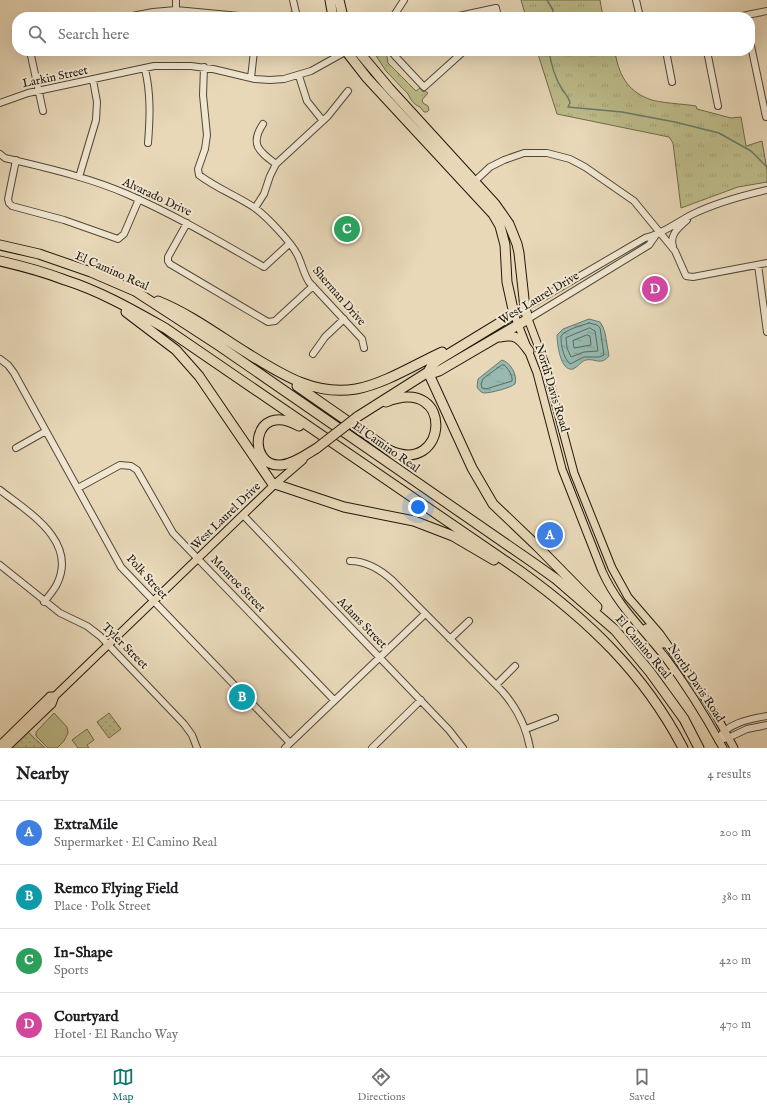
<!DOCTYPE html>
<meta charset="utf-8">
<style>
body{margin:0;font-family:"IM FELL English",serif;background:#f2f2f2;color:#202124}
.you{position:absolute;left:418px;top:507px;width:14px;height:14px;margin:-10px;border:3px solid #fff;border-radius:50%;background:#1a73e8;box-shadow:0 0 0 6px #1a73e833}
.badge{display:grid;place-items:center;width:26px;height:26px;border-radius:50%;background:#0f766e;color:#fff;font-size:13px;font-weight:700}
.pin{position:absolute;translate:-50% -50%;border:2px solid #fff;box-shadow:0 1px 4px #0006}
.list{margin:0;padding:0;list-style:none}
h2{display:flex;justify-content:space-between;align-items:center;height:52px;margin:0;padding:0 16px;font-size:17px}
h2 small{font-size:13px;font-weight:400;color:#757577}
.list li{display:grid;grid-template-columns:26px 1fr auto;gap:12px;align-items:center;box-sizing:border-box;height:64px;padding:0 16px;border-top:1px solid #e0e0e0}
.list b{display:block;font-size:15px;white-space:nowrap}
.list p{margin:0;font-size:13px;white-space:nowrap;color:#757577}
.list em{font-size:13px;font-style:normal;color:#757577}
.icon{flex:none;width:22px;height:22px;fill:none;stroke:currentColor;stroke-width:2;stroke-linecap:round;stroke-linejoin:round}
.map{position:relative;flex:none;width:767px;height:748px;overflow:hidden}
.search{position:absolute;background:#fff;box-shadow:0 4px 16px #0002;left:12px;right:12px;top:12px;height:44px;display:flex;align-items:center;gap:10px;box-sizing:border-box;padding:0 14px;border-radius:16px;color:#757577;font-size:15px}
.sheet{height:308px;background:#fff}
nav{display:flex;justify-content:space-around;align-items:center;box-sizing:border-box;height:56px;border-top:1px solid #e0e0e0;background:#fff;font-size:11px;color:#757577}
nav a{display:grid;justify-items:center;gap:2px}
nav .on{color:#0f766e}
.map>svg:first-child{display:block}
.grass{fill:url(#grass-tufts);stroke:#6e6a4b}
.park{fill:url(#park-dots);stroke:#6e6a4b}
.garden{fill:#bdbc8a;stroke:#6e6a4b}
.water{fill:url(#water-ripples);stroke:#67796e}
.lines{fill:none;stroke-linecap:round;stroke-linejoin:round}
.shore{stroke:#5c685e;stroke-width:1}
.stream{stroke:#67796e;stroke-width:1.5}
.minor-casing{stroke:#524837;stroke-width:8}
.major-casing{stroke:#20180c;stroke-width:9}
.highway-casing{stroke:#20180c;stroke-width:11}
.minor{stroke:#f0e6d1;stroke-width:6}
.major{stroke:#e8d8b8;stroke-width:7}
.highway{stroke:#e8d8b8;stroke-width:9}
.highway-bridge-casing{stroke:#20180c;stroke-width:11;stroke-linecap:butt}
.highway-bridge{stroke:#e8d8b8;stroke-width:9}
.labels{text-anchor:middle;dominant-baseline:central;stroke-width:4;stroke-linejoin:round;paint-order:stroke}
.street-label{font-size:12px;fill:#20180c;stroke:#f0e6d1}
</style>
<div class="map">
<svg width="767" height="748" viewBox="0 0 767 748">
<defs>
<pattern id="grass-tufts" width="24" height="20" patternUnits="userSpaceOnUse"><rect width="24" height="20" fill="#bdbc8a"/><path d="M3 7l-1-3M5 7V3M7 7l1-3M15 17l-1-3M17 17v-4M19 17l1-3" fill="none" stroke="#a2a176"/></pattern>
<pattern id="park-dots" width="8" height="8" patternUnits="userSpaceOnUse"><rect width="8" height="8" fill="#bdbc8a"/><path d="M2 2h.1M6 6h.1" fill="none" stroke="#a2a176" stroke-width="1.8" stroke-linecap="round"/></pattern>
<pattern id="water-ripples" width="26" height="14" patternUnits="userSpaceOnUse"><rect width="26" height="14" fill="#97b9b0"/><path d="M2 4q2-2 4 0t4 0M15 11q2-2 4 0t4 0" fill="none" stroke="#829e96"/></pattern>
</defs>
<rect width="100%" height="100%" fill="#e8d8b8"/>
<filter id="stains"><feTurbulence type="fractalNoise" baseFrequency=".005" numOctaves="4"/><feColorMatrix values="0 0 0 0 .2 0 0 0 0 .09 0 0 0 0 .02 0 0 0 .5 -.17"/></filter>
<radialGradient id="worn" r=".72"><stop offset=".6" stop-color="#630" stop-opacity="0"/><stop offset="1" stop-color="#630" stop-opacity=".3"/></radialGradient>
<path class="grass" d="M521 0H600L603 17H526Z
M373 51H386L388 63C397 72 406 81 416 91L420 88 423 92 425 91 428 93 422 100 423 103 428 106 429 110 427 112H424L420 107C413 104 411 100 408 94L386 71Z
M537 51H615C618 73 627 91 649 99 658 103 685 104 696 106L697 109 731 118 741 117 746 146 762 141 767 170V182L738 187 681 208 673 143 669 137 557 114Z"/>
<path class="park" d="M109 713 121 729 109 738 97 722Z
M28 732 45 748H11Z"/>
<path class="garden" d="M54 713 67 727 68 733 64 741 57 748H48L36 736V732Z
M87 729 94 740 87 745 89 748H78L72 740Z"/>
<path class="water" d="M589 319 600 322 603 327 605 333 609 356C601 366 595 358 586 360 581 361 578 367 573 369 560 372 557 342 557 335L563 329Z
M502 360C510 362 518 375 515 384 510 388 491 393 484 393 480 392 479 390 477 387L478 379Z"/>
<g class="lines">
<path class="shore" d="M589 323 597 325 600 328 604 355 599 357H584L570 364C563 357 561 346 561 336 567 329 580 326 589 323Z
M590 328 595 331 598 351 584 352 571 357 567 348 566 338Z
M587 335 590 336 591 345 574 348 573 341Z
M502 365H504C508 368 513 376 512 381L486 389 482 388 481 384 483 379Z"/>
<path class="stream" d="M547 0 553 10 552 17
M549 51C551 64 555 78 562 89 565 94 569 97 570 103L568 107 622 112 675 122 719 133 751 151 767 167"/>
<g class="minor-casing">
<path id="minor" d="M293 0 297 17
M636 0 640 17
M176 10V0
M127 17 153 12 176 10 250 17
M284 17 296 15
M393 17 404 0
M454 17 496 8 498 17
M737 17 767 11
M750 41 766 117
M30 51 43 111
M391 51 395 56 424 87 464 51
M666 51 672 82
M707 51 718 106
M204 67 203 95 207 135 205 149 198 169 199 175C216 188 237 196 255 208 267 217 290 241 297 254 302 263 303 273 309 282L362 339 364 348
M145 69C151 94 150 118 148 143
M299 76 307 101 323 121
M251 78 254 51
M0 103 28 93 154 66H191L213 69 255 79 270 80 284 79 311 71 347 51
M263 124C249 145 260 152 276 164
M0 154 5 158C46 168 88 177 127 194 175 215 219 241 264 267L289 244
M16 160 8 199 9 203 12 206 64 220 118 239 124 234 139 199
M79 177 96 120 97 102 93 80
M475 181 490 167 504 160 524 153H547L570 159 585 167 634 201 675 251 686 276 693 277 767 263
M255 208 264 194 270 176 276 164 328 116 348 91
M187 223 168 257V261L170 264 268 322 275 321 313 286
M673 246C669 235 679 227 687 220
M758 265 767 332
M525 308 645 238C663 234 677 222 693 214 716 203 741 196 767 190
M528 319 649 245 656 235
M313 354 325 337 344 319
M0 359 8 365 14 373 121 567 290 743
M16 448 46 431
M78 488 120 465 131 466 137 470 173 533 334 700
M0 490C28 512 78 541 57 584 54 590 49 596 44 602
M244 516 449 730 463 748
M350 561C367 561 381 570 393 581L502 691C517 708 526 726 530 748
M0 565 60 613 87 626 100 636 184 724 192 735 197 748
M450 639 469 621
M496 685 515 666
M526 729 555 718
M718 740C726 723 750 719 767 716
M718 740 728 738 747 729 767 725
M285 748 425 614
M372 748 421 700"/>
</g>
<g class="major-casing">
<path id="major" d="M525 308 514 314 537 373 562 469 602 571C617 605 642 628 665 657 687 686 706 717 723 748
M528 319 545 364 574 473 612 568 628 597 660 634 699 689 717 717 734 748
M646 628 662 644H667
M0 745 47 699 50 696H55
M6 748 52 704 55 696 275 484 303 460"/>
</g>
<g class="highway-casing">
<path id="highway" d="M330 0 333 17
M339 0 343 17
M346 51 367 78 493 214 500 226 505 245 507 282 514 314 437 361 432 365 428 372 357 417
M358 51 389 88 495 204 509 224 517 244 519 253 525 308 528 319 439 371 433 373 428 372
M0 245 39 254 91 272 135 291 221 347 535 564 556 579 615 630 650 672 684 719 699 748
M0 261C22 266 44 272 65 280 100 291 133 310 165 328L520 571C588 620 644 673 683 748
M158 301C190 314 218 335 247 353 281 374 314 396 356 389 384 384 416 364 442 352
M126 312 176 350 199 376 272 483 344 507 414 521 453 536 494 560
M500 337C517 334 519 338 529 351
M428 372 472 468 493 504 537 546 597 607
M297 386 389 450C448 478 456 374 386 402
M299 426C251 399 246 468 281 465 294 464 307 454 317 448"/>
</g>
<use href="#minor" class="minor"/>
<use href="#major" class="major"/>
<use href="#highway" class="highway"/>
<g class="highway-bridge-casing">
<path id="highway-bridge" d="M317 448 357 417"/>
</g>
<use href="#highway-bridge" class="highway-bridge"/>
</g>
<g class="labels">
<g class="street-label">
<text transform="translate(55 77) rotate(-12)">Larkin Street</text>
<text transform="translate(157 197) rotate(25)">Alvarado Drive</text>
<text transform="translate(112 271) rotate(24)">El Camino Real</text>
<text transform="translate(339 296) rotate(49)">Sherman Drive</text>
<text transform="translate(539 298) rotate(-31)">West Laurel Drive</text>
<text transform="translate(552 388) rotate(73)">North Davis Road</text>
<text transform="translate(386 447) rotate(35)">El Camino Real</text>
<text transform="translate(226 516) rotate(-44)">West Laurel Drive</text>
<text transform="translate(147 577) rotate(48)">Polk Street</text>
<text transform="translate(238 584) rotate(46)">Monroe Street</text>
<text transform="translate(362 623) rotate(46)">Adams Street</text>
<text transform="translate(125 646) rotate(45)">Tyler Street</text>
<text transform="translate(643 647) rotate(50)">El Camino Real</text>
<text transform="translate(696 683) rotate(56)">North Davis Road</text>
</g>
</g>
<rect width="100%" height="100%" filter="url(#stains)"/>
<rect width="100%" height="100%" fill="url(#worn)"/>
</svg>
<div class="you"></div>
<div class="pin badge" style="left:550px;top:535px;background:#3f7fe0">A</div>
<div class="pin badge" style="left:242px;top:697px;background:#0f9aa8">B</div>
<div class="pin badge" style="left:347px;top:229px;background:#2e9e5b">C</div>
<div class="pin badge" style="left:655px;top:289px;background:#d1479c">D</div>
<div class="search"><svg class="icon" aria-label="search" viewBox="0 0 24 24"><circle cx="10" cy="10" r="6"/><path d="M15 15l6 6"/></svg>Search here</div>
</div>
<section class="sheet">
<h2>Nearby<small>4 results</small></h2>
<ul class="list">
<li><span class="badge" style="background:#3f7fe0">A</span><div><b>ExtraMile</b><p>Supermarket · El Camino Real</p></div><em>200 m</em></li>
<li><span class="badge" style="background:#0f9aa8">B</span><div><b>Remco Flying Field</b><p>Place · Polk Street</p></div><em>380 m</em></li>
<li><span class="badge" style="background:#2e9e5b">C</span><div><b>In-Shape</b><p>Sports</p></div><em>420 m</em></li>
<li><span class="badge" style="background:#d1479c">D</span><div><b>Courtyard</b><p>Hotel · El Rancho Way</p></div><em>470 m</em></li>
</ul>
</section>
<nav>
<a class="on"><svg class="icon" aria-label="map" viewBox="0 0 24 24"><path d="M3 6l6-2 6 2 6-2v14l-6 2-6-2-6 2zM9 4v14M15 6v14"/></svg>Map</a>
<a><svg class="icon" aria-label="directions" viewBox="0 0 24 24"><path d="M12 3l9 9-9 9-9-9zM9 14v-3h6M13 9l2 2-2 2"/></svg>Directions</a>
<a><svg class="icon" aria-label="saved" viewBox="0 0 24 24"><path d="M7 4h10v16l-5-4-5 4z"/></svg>Saved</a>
</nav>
